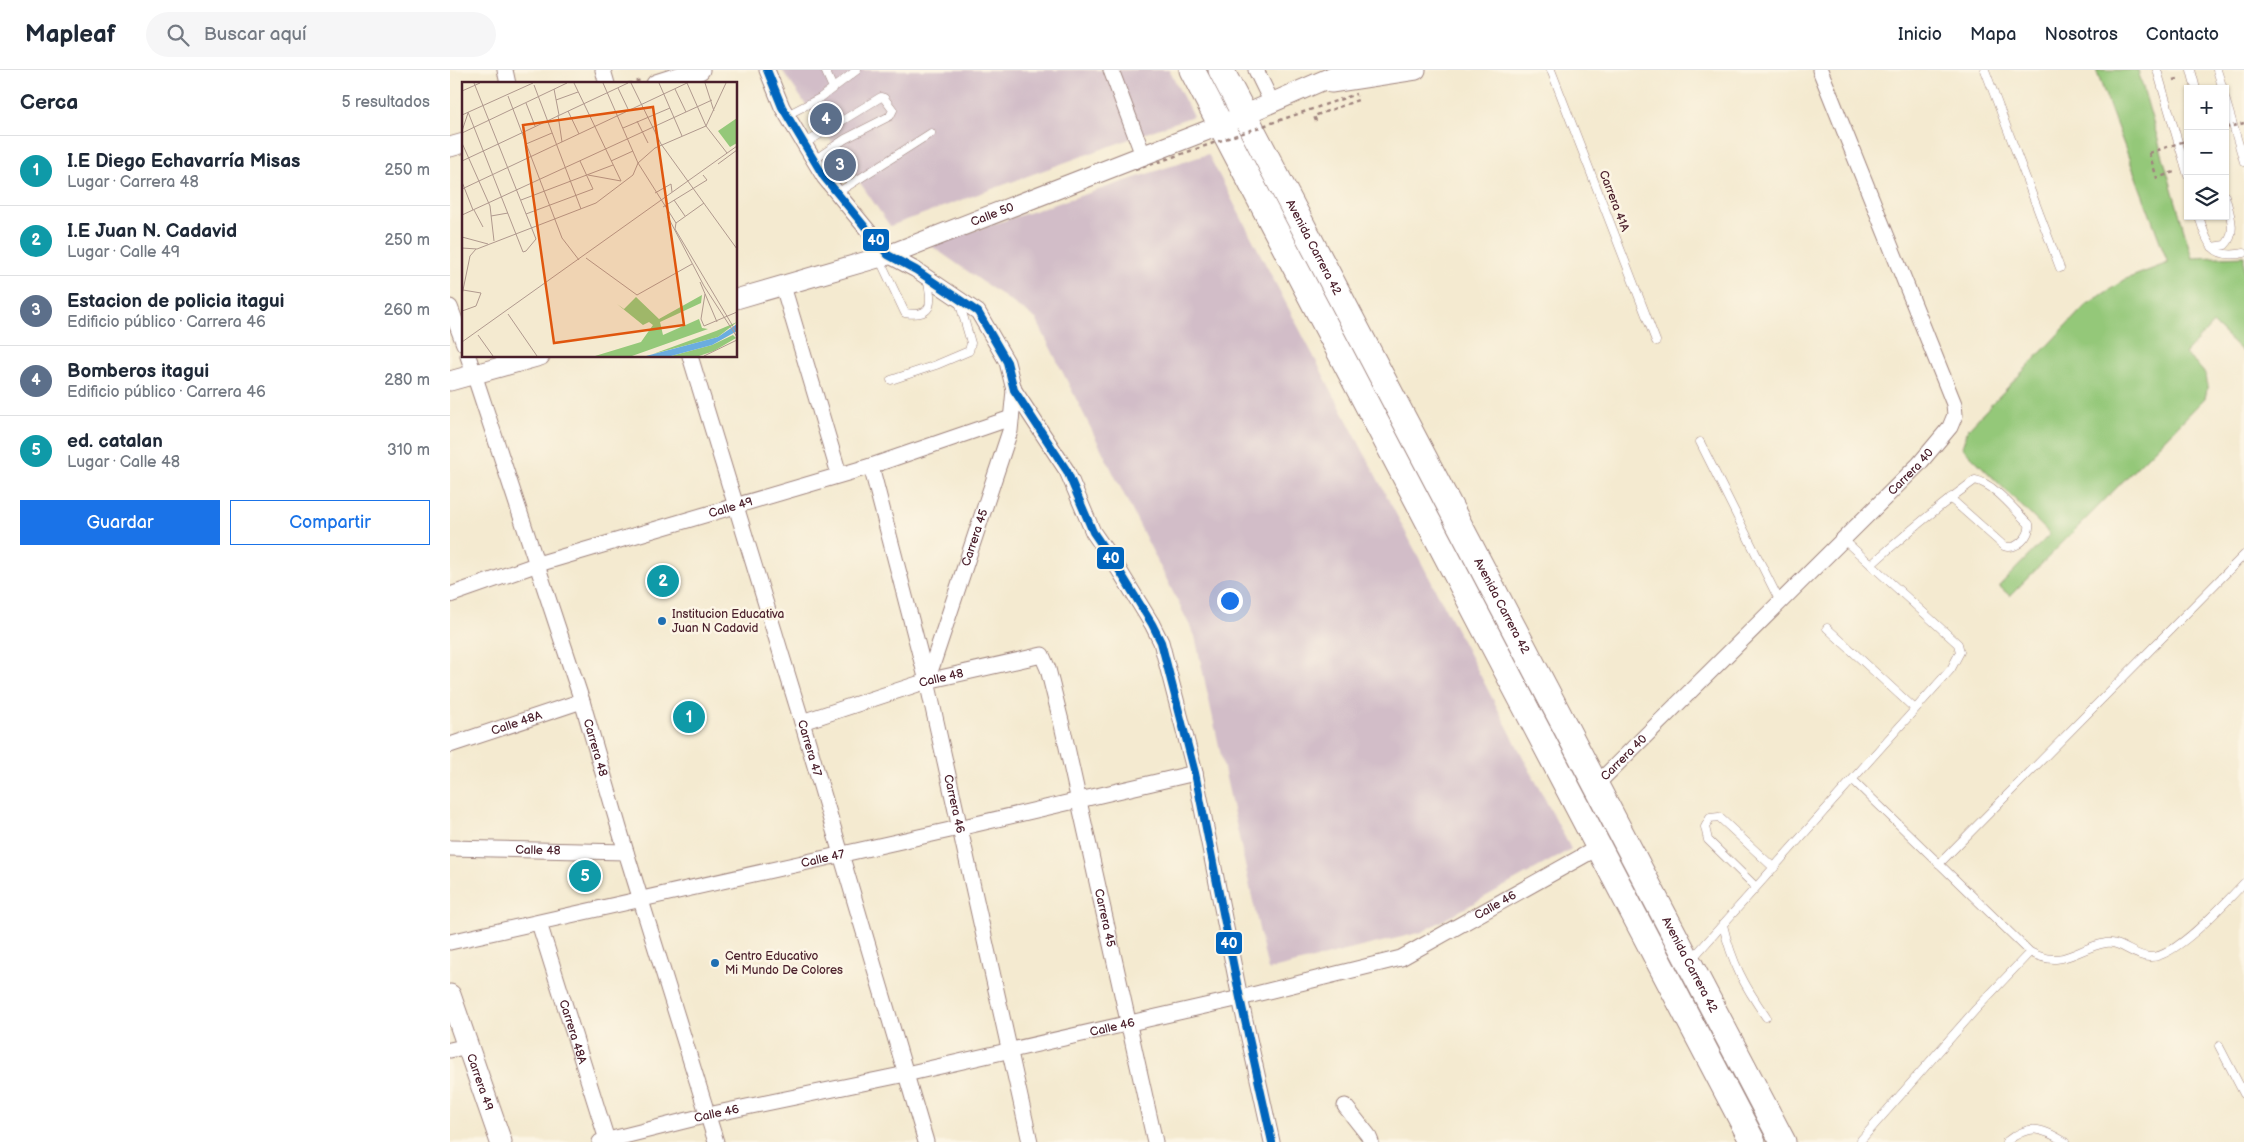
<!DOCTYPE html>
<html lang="es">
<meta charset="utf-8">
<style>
body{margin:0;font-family:"Balsamiq Sans",sans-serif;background:#f6f6f7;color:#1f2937}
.controls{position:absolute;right:15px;top:15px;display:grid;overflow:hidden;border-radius:0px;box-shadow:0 1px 4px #0004}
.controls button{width:45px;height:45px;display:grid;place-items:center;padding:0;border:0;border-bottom:1px solid #e0e1e3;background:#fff;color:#1f2937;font:25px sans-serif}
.you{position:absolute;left:779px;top:530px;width:18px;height:18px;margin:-12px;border:4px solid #fff;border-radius:50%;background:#1a73e8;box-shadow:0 0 0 8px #1a73e833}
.badge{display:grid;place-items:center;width:32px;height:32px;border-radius:50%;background:#1a73e8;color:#fff;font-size:16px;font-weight:700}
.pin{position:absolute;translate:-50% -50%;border:2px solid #fff;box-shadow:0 1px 5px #0006}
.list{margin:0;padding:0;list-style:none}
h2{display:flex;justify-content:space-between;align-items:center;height:65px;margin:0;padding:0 20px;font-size:21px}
h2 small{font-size:16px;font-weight:400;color:#747a83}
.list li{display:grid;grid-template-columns:32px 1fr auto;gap:15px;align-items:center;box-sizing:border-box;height:70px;padding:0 20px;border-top:1px solid #e0e1e3}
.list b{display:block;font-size:19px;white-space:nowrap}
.list p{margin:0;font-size:16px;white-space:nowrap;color:#747a83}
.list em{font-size:16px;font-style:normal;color:#747a83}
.actions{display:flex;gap:10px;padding:15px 20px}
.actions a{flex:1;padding:11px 0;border:1px solid #1a73e8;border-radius:0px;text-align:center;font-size:18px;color:#1a73e8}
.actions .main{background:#1a73e8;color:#fff}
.icon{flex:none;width:28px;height:28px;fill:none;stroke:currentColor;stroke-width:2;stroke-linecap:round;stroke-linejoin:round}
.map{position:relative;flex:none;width:1794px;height:1072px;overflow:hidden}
header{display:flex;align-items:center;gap:30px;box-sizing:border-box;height:70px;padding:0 25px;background:#fff;border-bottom:1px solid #e0e1e3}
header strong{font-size:24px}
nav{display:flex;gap:28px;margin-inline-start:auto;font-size:18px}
.search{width:350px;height:45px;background:#f6f6f7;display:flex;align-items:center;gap:12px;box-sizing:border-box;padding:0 18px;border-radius:28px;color:#747a83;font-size:19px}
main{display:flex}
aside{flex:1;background:#fff}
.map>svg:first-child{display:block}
.industrial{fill:#d2bdc8}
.green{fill:#94c879;stroke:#6f7452}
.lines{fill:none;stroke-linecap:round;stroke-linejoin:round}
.service-casing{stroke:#9f847e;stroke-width:9}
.minor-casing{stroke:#9f847e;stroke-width:17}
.tertiary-casing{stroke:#9f847e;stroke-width:21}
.secondary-casing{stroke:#9f847e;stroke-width:23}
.trunk-casing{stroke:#9f847e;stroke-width:27}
.path{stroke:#9f847e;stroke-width:2.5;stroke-dasharray:4 4;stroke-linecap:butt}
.service{stroke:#fff;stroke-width:8}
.minor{stroke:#fff;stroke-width:15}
.tertiary{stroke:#fff;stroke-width:19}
.secondary{stroke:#fff;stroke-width:21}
.trunk{stroke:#fff;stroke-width:25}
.path-bridge{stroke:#9f847e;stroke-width:2.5;stroke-dasharray:4 4;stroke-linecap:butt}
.bus-1-casing{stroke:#fcf5e5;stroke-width:11}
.bus-1{stroke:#0065bd;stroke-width:8}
.poi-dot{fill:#1f6fb2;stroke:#fcf5e5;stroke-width:2}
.labels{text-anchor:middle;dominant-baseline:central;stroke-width:5;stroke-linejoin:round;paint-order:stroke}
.street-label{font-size:12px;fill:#4a1f2b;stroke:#fcf5e5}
.poi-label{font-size:12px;fill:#4a1f2b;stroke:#fcf5e5;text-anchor:start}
.inset-road{fill:none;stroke:#b0998e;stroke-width:1}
.view{fill:#e0560e;fill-opacity:0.15;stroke:#e0560e;stroke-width:2.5}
.inset-edge{fill:none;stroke:#4a1f2b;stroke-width:2.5}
.line-badge{stroke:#fcf5e5;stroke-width:2}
.badge-label{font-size:14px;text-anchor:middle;font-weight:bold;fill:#fff}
</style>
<header>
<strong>Mapleaf</strong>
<div class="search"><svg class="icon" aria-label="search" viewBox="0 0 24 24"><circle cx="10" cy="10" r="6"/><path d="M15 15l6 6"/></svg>Buscar aquí</div>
<nav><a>Inicio</a><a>Mapa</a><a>Nosotros</a><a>Contacto</a></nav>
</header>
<main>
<aside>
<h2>Cerca<small>5 resultados</small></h2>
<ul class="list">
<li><span class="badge" style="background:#0f9aa8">1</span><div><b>I.E Diego Echavarría Misas</b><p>Lugar · Carrera 48</p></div><em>250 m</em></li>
<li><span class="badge" style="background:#0f9aa8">2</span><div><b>I.E Juan N. Cadavid</b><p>Lugar · Calle 49</p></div><em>250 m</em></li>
<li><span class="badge" style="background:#5c6f8a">3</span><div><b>Estacion de policia itagui</b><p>Edificio público · Carrera 46</p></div><em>260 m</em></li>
<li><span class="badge" style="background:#5c6f8a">4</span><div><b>Bomberos itagui</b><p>Edificio público · Carrera 46</p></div><em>280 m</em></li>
<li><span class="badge" style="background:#0f9aa8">5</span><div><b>ed. catalan</b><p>Lugar · Calle 48</p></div><em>310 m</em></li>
</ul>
<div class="actions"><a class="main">Guardar</a><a>Compartir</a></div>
</aside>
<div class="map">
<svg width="1794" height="1072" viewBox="0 0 1794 1072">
<rect width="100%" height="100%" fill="#fcf5e5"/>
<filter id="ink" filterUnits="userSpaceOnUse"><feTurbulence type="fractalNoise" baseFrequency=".02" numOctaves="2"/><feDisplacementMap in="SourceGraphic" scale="10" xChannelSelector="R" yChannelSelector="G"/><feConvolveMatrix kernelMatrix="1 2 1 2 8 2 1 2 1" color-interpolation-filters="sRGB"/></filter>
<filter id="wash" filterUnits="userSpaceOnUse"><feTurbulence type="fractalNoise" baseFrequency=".0096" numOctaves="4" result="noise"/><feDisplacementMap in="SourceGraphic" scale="20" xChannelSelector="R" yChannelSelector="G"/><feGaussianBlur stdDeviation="1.12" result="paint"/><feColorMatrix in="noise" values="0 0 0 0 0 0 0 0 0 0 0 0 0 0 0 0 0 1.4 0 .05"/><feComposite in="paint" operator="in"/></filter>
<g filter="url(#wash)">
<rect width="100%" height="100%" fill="#f4ead0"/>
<path class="industrial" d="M332 0H719L743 46 440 156Z
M758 84 1121 779 972 862 818 900 745 566 586 249 480 175Z"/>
<path class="green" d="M1646 0H1688L1742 188 1794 186V283L1763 253 1735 284C1752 300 1762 304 1755 328L1560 526 1549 516 1600 464 1512 377 1518 359 1636 235 1676 209 1718 193Z"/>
</g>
<g filter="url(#ink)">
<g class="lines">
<g class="service-casing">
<path id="service" d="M375 0 383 18
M1101 0 1206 271
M1535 0 1610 198
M1707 0 1738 106
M1741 0 1746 19
M1767 0 1773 19
M1775 28 1794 92
M337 45 370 28 407 0
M354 74 431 27 434 28 443 40 440 46 395 69 364 90
M387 123 481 63
M1749 146C1757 173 1762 190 1794 183
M1762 177 1775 175C1788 163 1779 141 1775 126
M429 188 455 243C485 248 482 231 477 208
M441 310 486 295 519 281 521 273 509 231
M1250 372 1331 534
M1421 495C1454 465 1488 437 1525 410 1545 414 1564 440 1579 454 1581 466 1566 481 1554 476L1500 428
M1377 558 1465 639
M1403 710 1580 882C1613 900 1626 878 1656 873 1671 871 1683 886 1699 887 1724 890 1777 831 1794 813
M1489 794 1794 485
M1306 817 1258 770 1255 757 1260 748 1269 747 1324 798
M1273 855C1282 893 1294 915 1316 947
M1242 889 1501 599 1510 582 1508 574 1394 470
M1769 976 1794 1024
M1411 1070 1526 939 1580 882
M1556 1072C1579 1054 1591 1057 1615 1072"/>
</g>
<g class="minor-casing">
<g id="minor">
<path d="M55 0 58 14"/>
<path d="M153 0 157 14"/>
<path d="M317 0 332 37 374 107 438 185 466 200 528 242 557 292 564 320 617 401 643 462 669 500 702 554 711 572 745 703 790 928 822 1072"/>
<path d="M661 0 693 85"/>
<path d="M806 0 822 33"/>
<path d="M333 216 389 404"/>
<path d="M0 237 14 274"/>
<path id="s1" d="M18 286 132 631 176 782 266 1072"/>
<path id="s2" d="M240 286 352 652 476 1072"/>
<path id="s3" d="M421 396 477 611 580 1072"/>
<path id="s4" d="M0 525 88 494 421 396 561 348"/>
<path id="s5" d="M477 611 560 361 564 320"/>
<path id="s6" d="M352 652 477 611 592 585 598 599 612 655 705 1072"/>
<path id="s7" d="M0 675 132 631"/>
<path id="s8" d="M1146 715 1469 394 1500 357 1505 345 1504 334 1370 0"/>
<path id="s9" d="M0 778 176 782"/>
<path id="s10" d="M89 853 157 1070"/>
<path id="s11" d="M0 872 509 758 745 703"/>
<path d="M0 980 18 976"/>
<path d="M895 1036 918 1065 921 1072"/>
<path id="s12" d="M150 1072 258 1045 456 1004 790 928 951 888 1149 777"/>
</g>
</g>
<g class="tertiary-casing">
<g id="tertiary">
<path d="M881 13 966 0"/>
<path d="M206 14 250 0"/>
<path d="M0 77 14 73"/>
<path id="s13" d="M286 229 438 185 771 55 897 0"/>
<path d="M0 311 90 286"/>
</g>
</g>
<g class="secondary-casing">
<g id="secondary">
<path id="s14" d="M0 925 51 1072"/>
</g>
</g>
<g class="trunk-casing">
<g id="trunk">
<path d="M742 0 1303 1072"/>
<path id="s15" d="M771 0 1333 1072"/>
</g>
</g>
<path class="path" d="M1724 10 1731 8
M178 14 191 10
M866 51 864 46 908 30 907 26
M1699 83 1707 108 1724 102"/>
<use href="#service" class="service"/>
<use href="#minor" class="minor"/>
<use href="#tertiary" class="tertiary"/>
<use href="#secondary" class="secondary"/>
<use href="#trunk" class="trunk"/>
<path class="path-bridge" d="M1775 58 1794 53
M1699 83 1738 70
M685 100 906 24"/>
<g class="bus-1-casing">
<path id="bus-1" d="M317 0 332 37 374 107 438 185 466 200 528 242 557 292 564 320 617 401 643 462 669 500 702 554 711 572 745 703 790 928 822 1072"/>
</g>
<use href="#bus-1" class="bus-1"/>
</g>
</g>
<g class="poi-dot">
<circle cx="212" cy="551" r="5"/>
<circle cx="265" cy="893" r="5"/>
</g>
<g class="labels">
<g class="street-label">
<text transform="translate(1164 131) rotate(69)">Carrera 41A</text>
<text stroke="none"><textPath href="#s13" startOffset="270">Calle 50</textPath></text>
<text stroke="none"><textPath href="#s15" startOffset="200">Avenida Carrera 42</textPath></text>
<text stroke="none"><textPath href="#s8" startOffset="444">Carrera 40</textPath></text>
<text stroke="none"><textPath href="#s4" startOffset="294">Calle 49</textPath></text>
<text stroke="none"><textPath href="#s5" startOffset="151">Carrera 45</textPath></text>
<text stroke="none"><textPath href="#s15" startOffset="605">Avenida Carrera 42</textPath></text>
<text stroke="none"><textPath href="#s6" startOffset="146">Calle 48</textPath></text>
<text stroke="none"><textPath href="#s7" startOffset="70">Calle 48A</textPath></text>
<text stroke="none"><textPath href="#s1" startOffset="412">Carrera 48</textPath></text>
<text stroke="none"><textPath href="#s2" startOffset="410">Carrera 47</textPath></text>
<text stroke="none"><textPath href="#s8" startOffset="39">Carrera 40</textPath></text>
<text stroke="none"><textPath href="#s3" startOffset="348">Carrera 46</textPath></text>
<text stroke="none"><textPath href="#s9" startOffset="88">Calle 48</textPath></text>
<text stroke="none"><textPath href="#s11" startOffset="382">Calle 47</textPath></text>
<text stroke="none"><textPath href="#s12" startOffset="930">Calle 46</textPath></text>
<text stroke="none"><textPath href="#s6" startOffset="520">Carrera 45</textPath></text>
<text stroke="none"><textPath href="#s15" startOffset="1010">Avenida Carrera 42</textPath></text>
<text stroke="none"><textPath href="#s12" startOffset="525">Calle 46</textPath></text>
<text stroke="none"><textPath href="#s10" startOffset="114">Carrera 48A</textPath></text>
<text stroke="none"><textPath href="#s14" startOffset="92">Carrera 49</textPath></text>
<text stroke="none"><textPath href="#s12" startOffset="120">Calle 46</textPath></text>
</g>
<g class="poi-label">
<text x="222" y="544">Institucion Educativa<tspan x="222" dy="14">Juan N Cadavid</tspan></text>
<text x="275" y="886">Centro Educativo<tspan x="275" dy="14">Mi Mundo De Colores</tspan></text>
</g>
</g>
<g transform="translate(12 12)">
<rect width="275" height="275" fill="#f4ead0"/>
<path d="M275 36V61L268 65 256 49ZM240 213 239 221 198 240 201 253 237 237 240 246 246 247 170 274H133L179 260 191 243 187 240 181 243 155 222 162 227 174 215 197 237ZM275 240 256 255 191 272 254 249ZM271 253 274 256 252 269 237 274H209L250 263Z" fill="#94c879"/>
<path d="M275 242V249L250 263 209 274H184L256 255Z" fill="#6aaddf"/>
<path class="inset-road" d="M112 1 159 99M141 1 176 81 214 141M169 1 199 62 275 167M197 1 220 54M225 1 244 44 265 71M243 1 252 29M72 3 119 127M156 6 166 27M92 7 97 33M213 7 224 30M0 9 18 1M46 14 100 156 117 178M94 18 116 10M64 21 73 44M106 29 117 52M6 30 61 170 64 169 74 157 12 1M0 33 71 1M96 33 100 60M175 39 186 61M161 46 208 26M0 49 6 31M0 51 105 1M0 61 28 124 32 159M64 62 90 51M0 79 166 1M149 79 171 69M256 82 275 68M126 93 159 99M0 100 11 128M0 107 225 1M193 111 209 102 210 110M59 118 151 83M212 118 223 134M201 125 245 98 241 93M12 128 21 145M64 132 131 107 118 79M0 133 250 18M29 134 46 131M206 135 242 204 275 255M214 141 213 147 275 251M214 141 242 121M0 155 26 162M0 166 15 167 134 121 171 93 176 81 193 66 244 44 264 1M124 176 175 213 230 182M238 200 255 240M243 212 239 237 242 244 275 230M0 213 8 174 14 167M0 229 14 224 19 211 1 208M46 232 75 274M16 253 31 274M0 260 275 64M242 274 275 258"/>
<path class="view" d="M191 25 222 243 92 261 61 43Z"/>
<rect width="275" height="275" class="inset-edge"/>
</g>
<g class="line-badge">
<rect x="412" y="158" width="28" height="24" rx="5" fill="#0065bd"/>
<rect x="646" y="476" width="29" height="24" rx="5" fill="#0065bd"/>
<rect x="765" y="861" width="28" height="24" rx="5" fill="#0065bd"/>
</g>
<g class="badge-label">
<text x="426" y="175">40</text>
<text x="661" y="493">40</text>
<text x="779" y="878">40</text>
</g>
</svg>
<div class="controls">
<button>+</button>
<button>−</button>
<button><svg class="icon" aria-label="layers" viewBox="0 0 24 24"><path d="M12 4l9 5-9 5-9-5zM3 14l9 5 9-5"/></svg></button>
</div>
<div class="you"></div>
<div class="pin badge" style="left:239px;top:647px;background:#0f9aa8">1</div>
<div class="pin badge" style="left:213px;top:511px;background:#0f9aa8">2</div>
<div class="pin badge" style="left:390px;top:95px;background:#5c6f8a">3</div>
<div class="pin badge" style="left:376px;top:49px;background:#5c6f8a">4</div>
<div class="pin badge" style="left:135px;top:806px;background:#0f9aa8">5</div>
</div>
</main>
